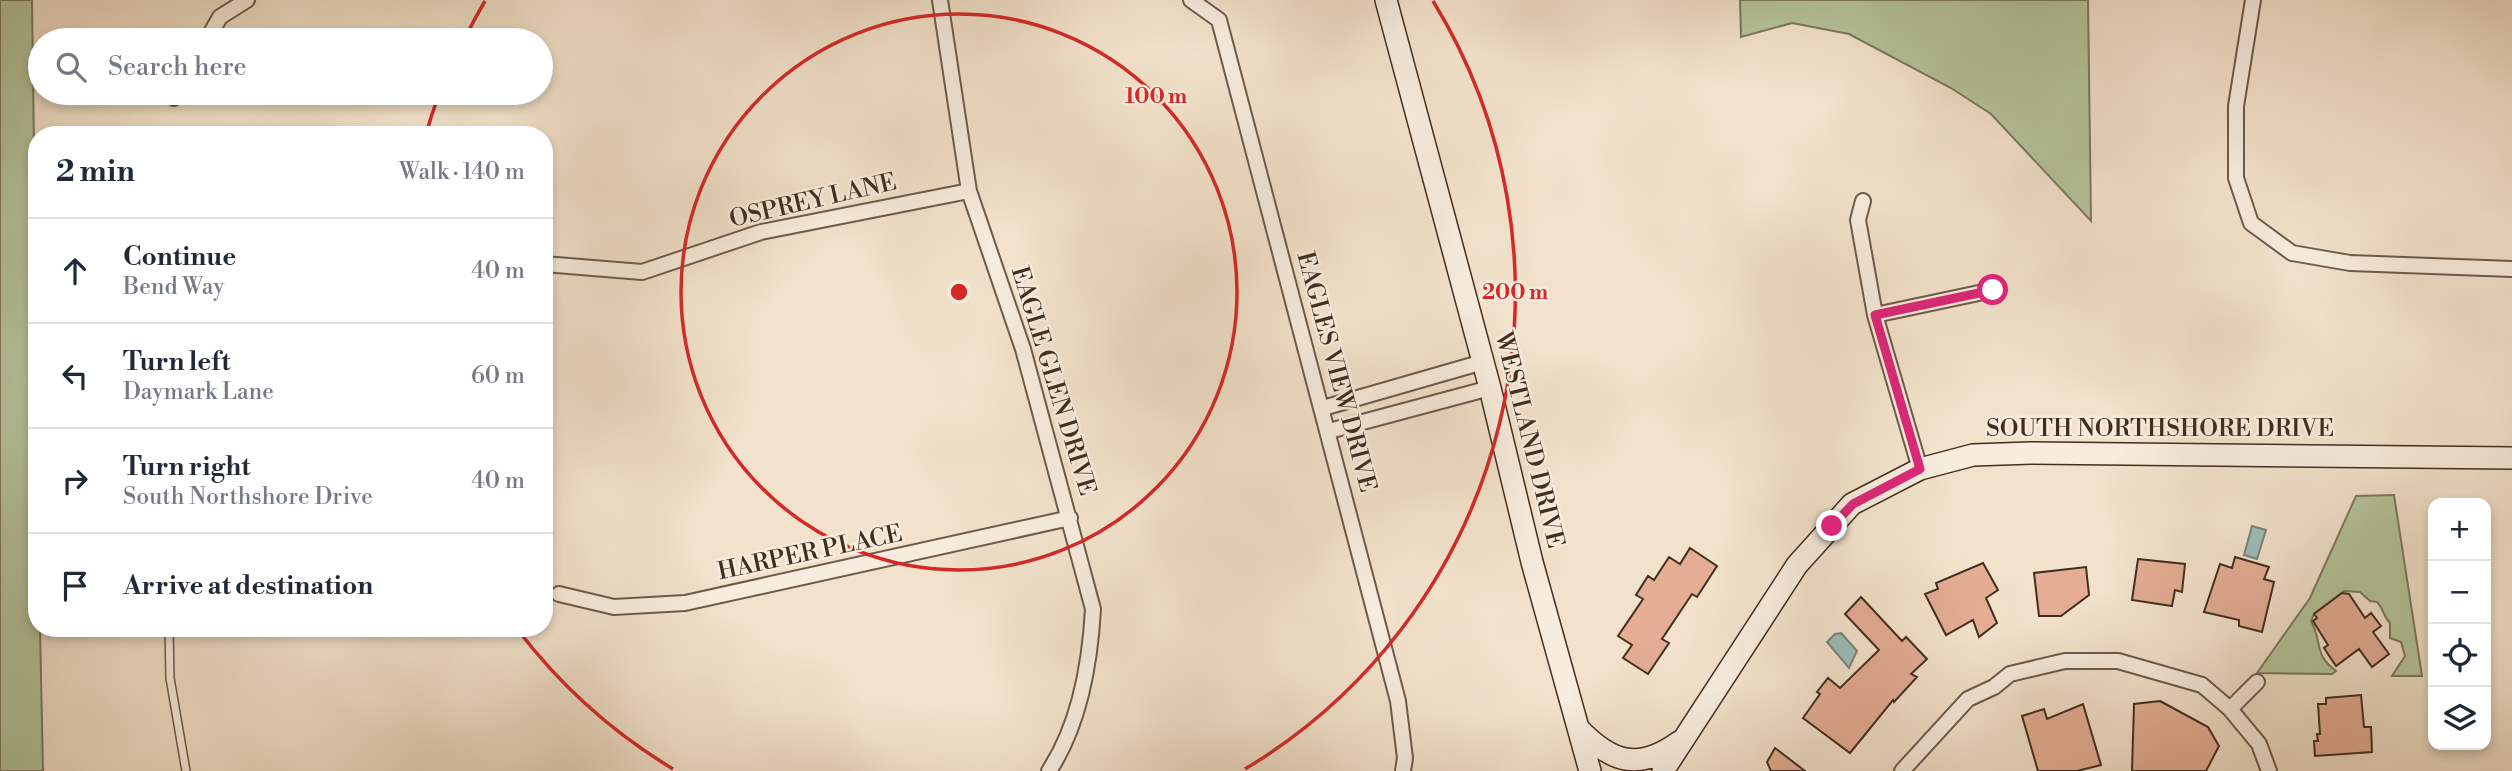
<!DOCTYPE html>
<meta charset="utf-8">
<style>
body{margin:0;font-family:"Libre Bodoni",serif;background:#f2f2f3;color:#1f2937}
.controls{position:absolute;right:21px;bottom:21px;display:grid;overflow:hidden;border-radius:14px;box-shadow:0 4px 10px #0003}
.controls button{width:63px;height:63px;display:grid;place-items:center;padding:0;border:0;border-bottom:2px solid #e0e1e3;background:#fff;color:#1f2937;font:35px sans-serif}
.stop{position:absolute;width:21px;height:21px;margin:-16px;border:5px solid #db2777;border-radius:50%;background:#fff}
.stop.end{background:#db2777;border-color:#fff;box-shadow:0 2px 7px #0008}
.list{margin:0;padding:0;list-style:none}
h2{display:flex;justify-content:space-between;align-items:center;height:91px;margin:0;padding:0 28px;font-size:30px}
h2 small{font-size:23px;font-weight:400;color:#747a83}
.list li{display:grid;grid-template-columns:46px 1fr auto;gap:21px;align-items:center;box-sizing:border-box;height:105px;padding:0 28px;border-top:2px solid #e0e1e3}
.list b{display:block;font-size:26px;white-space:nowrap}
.list p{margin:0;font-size:23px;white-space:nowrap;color:#747a83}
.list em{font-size:23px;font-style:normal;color:#747a83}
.icon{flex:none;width:38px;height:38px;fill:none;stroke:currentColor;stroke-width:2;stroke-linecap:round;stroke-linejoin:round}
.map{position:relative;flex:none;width:2512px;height:771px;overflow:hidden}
.search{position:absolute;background:#fff;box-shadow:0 4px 10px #0003;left:28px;top:28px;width:525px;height:77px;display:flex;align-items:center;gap:18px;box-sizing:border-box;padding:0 24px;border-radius:38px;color:#747a83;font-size:26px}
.panel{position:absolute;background:#fff;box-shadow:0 4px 10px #0003;left:28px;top:126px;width:525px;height:511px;border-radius:28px}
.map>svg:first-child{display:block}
.green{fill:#b5c49c;stroke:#7b795e;stroke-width:2}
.water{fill:#9cbdbb;stroke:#78847d;stroke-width:2}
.building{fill:#e4ad94;stroke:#412e1f;stroke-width:2}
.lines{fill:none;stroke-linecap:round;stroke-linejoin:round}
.lane-casing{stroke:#6d5b4a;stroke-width:10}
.street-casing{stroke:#6d5b4a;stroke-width:18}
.secondary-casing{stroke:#412e1f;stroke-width:24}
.lane{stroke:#f7ecdd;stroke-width:7}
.street{stroke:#f7ecdd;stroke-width:14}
.secondary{stroke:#f7ecdd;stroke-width:21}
.route{stroke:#db2777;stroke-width:9}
.ring{fill:none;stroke:#d62828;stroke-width:3.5}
.labels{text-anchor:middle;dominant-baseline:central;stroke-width:5;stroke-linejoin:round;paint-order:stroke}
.street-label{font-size:24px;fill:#412e1f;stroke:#f7ecdd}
.centre{fill:#d62828;stroke:#f7ecdd;stroke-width:3.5}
.ring-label{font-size:21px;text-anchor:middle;font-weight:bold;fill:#d62828;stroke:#f7ecdd;stroke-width:5;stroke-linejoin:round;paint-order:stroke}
</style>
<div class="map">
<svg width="2512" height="771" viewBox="0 0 2512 771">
<rect width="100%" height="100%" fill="#f2e2cb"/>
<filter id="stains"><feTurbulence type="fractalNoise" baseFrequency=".00286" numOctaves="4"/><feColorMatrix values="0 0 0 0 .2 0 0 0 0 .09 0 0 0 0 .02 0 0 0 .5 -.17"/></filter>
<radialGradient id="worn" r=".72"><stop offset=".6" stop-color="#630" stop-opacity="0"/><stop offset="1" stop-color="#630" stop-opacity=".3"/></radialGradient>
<path class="green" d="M0 0H32L37 369V628H40L43 771H0Z
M1740 0H2088L2091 221 1991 114 1951 88 1849 34 1792 23 1741 37Z
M2394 495 2422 676H2392L2405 656 2401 642 2390 638V623C2383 616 2384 609 2377 602L2370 601 2360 592 2344 591 2314 614 2311 621C2323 643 2313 654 2336 671L2332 674 2257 673 2310 598 2356 496Z"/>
<path class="water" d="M2252 526 2266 530 2257 559 2244 555Z
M1841 633 1857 651 1849 668 1827 642 1835 634Z"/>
<path class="building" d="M1690 548 1717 566 1697 597 1692 594 1662 639 1669 643 1648 674 1623 658 1632 645 1618 636 1643 599 1636 595 1648 576 1654 580 1669 557 1680 564Z
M2235 557 2269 567 2264 579 2274 582 2262 632 2239 626V620L2204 612 2220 564 2232 568Z
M2138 559 2185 564 2182 592 2175 590 2172 606 2132 600Z
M1983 563 1998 590 1986 598 1997 623 1979 637 1973 620 1946 635 1925 594 1938 589 1936 583Z
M2086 567 2089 595 2061 616H2039L2034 573Z
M2342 593 2349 594 2365 618 2371 613 2381 626 2373 632 2389 654 2372 667 2359 649 2336 666 2324 648 2328 645 2313 621 2317 618 2314 614Z
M1861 597 1902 641 1906 637 1927 659 1911 674 1917 677 1894 702 1893 700 1850 753 1803 718 1820 694 1817 692 1828 678 1840 688 1879 650 1845 614Z
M2361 695 2364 727H2371L2372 752 2315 756 2314 741H2318L2317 734H2320L2318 704H2326V698Z
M2160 701 2208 727 2219 746 2206 771H2132L2134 704Z
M2083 704 2101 765 2077 771H2038L2022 716 2044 709 2047 719Z
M1775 748 1805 771H1771L1767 762Z"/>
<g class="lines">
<g class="lane-casing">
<path id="lane" d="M169 628 170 678 186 771"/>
</g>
<g class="street-casing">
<path id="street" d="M940 0 969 191 1023 349 1093 609C1090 664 1080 724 1049 771
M1191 0 1219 20 1398 701 1405 758 1403 771
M2253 0 2236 106V178L2251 223 2292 253 2350 263 2512 269
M207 40 220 17 247 0
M174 98 178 93
M1863 201 1858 220 1875 315 1920 469
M544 264 642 272 761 232 969 191
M1875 315 1993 290
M1323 408 1483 362
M1329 431 1490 388
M559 594 614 607 685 603 1070 518
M2230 709 2257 682
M1902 771 1968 699 1994 687 2010 674 2065 661H2118L2202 685 2230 709 2259 744 2269 771"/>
</g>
<g class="secondary-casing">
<path id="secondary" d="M1386 0 1490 388 1532 562 1590 771
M1579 729C1612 763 1639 771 1679 742
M1663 771 1797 565 1852 504 1920 469 1973 455 2031 453 2512 458"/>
</g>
<use href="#lane" class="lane"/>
<use href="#street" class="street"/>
<use href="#secondary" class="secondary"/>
</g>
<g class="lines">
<path class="route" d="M1832 526 1853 504 1920 469 1875 315 1993 290"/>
</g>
<g class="ring">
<circle cx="959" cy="292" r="278"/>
<path d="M673 769A556 556 0 0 1 518 630M426 134A556 556 0 0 1 438 97M464 40A556 556 0 0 1 485 1M1433 1A556 556 0 0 1 1245 769"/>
</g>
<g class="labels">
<g class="street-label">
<text transform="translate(813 201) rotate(-13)">OSPREY LANE</text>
<text transform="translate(1336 372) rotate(75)">EAGLES VIEW DRIVE</text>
<text transform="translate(1053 381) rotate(73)">EAGLE GLEN DRIVE</text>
<text x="2160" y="429">SOUTH NORTHSHORE DRIVE</text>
<text transform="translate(1529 440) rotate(76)">WESTLAND DRIVE</text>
<text transform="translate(810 553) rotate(-12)">HARPER PLACE</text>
</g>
</g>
<circle cx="959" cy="292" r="10" class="centre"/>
<g class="ring-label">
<text x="1156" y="103">100 m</text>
<text x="1515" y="299">200 m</text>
</g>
<rect width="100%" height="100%" filter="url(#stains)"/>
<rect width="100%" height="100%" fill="url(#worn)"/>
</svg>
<div class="controls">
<button>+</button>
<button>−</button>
<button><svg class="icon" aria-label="locate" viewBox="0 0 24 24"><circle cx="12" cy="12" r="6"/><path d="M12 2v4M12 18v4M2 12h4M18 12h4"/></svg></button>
<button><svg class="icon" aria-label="layers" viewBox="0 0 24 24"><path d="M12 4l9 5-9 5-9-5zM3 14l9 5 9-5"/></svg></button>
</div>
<div class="stop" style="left:1993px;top:290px"></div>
<div class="stop end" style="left:1832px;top:526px"></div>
<div class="search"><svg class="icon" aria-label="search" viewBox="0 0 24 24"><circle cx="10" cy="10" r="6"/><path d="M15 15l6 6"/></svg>Search here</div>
<section class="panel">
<h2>2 min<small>Walk · 140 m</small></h2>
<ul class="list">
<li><svg class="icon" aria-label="ahead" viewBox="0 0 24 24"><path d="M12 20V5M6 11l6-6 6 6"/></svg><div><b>Continue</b><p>Bend Way</p></div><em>40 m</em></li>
<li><svg class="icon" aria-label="left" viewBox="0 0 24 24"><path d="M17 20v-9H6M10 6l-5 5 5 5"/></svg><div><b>Turn left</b><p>Daymark Lane</p></div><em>60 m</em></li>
<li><svg class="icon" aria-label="right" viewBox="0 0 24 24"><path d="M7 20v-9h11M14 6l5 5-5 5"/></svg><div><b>Turn right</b><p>South Northshore Drive</p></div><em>40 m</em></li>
<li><svg class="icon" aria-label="arrive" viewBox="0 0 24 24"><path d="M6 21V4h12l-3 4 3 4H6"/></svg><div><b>Arrive at destination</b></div></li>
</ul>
</section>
</div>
